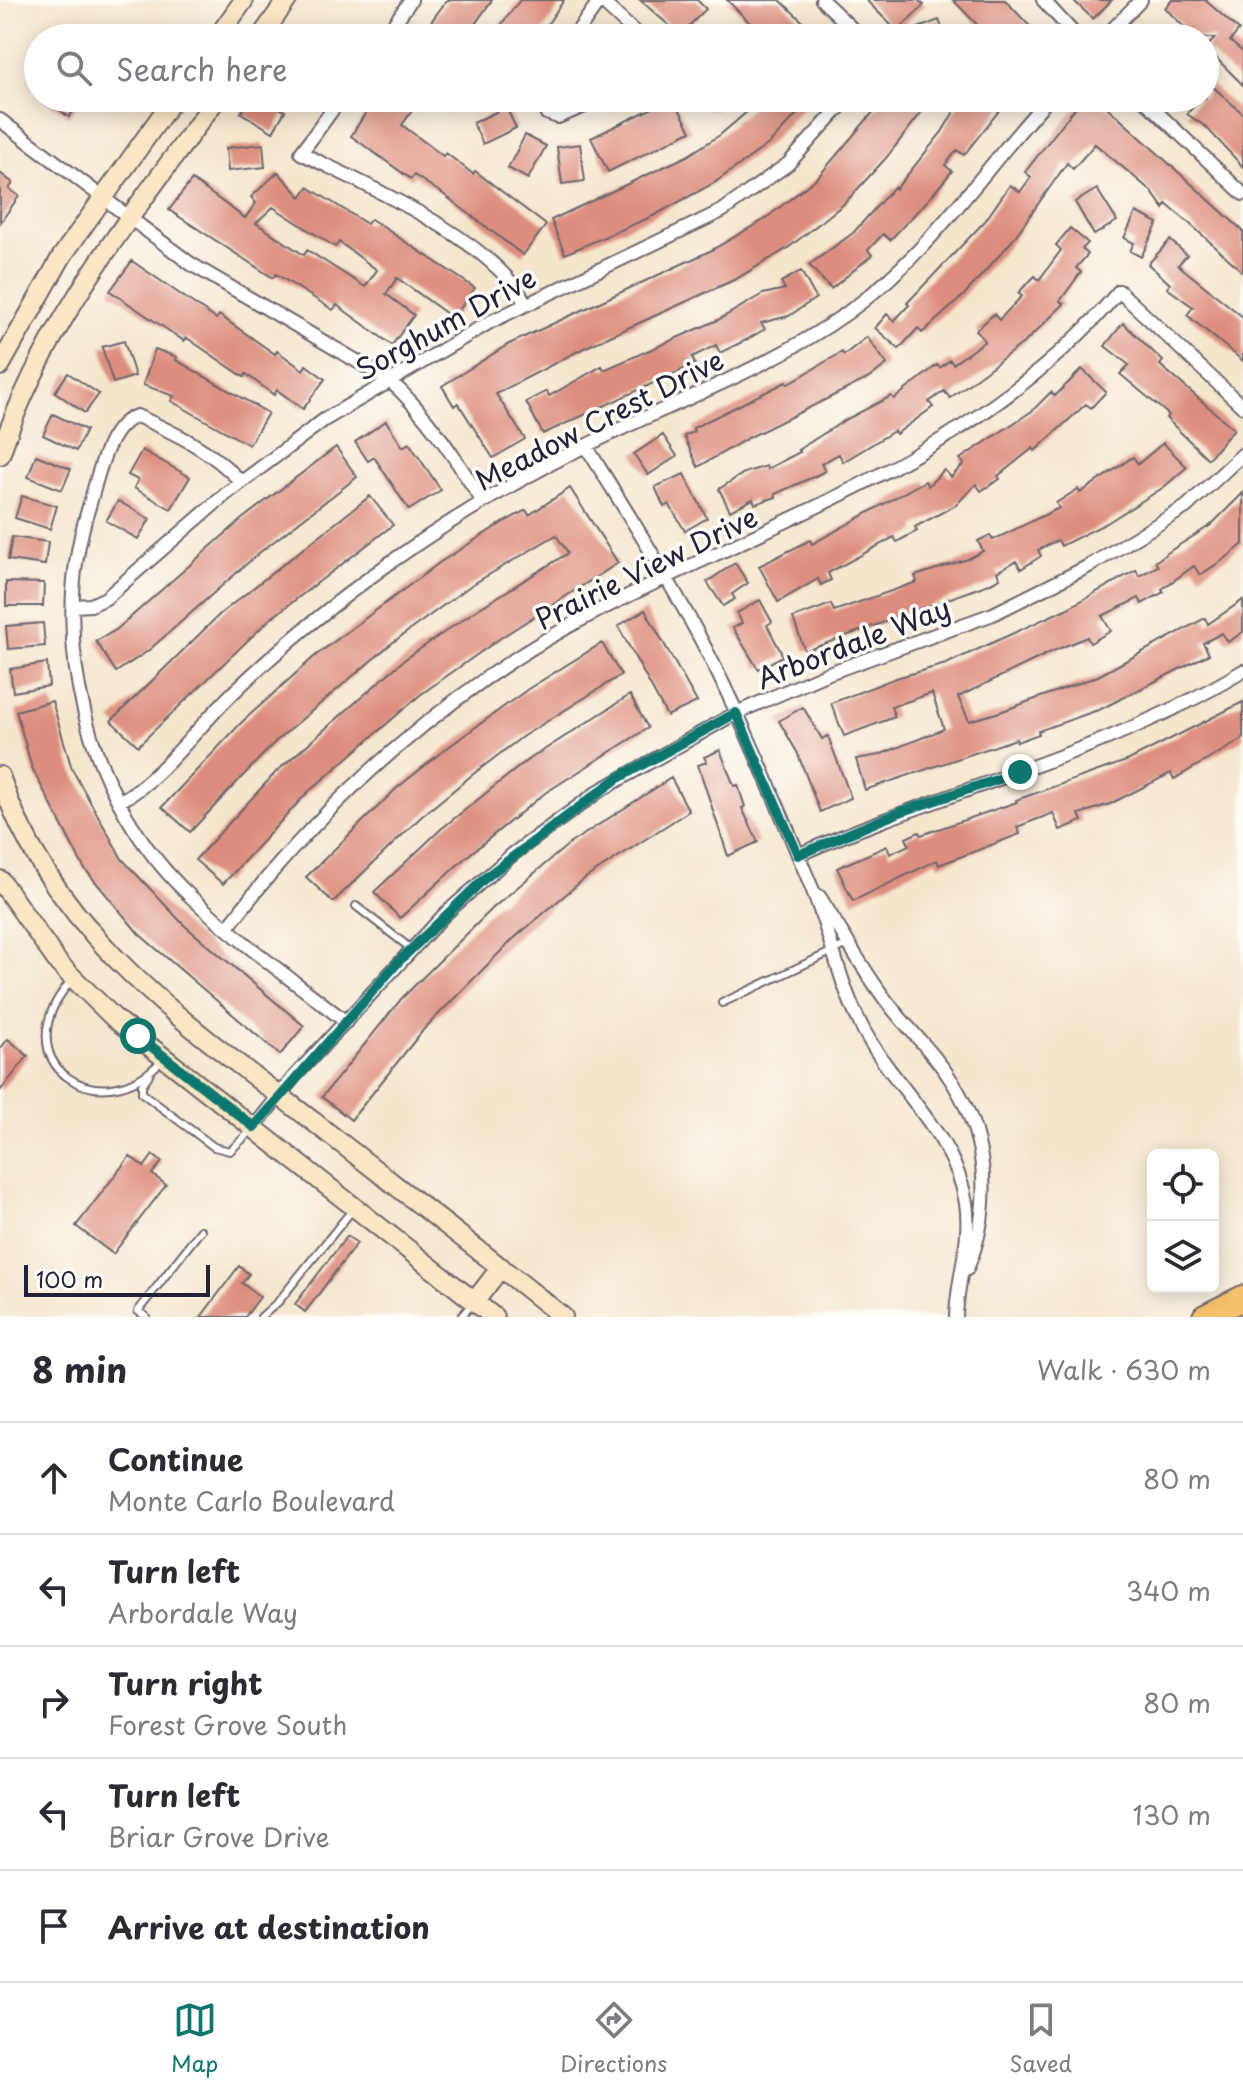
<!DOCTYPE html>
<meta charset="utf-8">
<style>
body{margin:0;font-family:"Playpen Sans",sans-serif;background:#f7f7f7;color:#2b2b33}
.controls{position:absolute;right:24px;bottom:24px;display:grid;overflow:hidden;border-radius:12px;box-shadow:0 4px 20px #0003}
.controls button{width:72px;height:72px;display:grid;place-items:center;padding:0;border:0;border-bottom:2px solid #e1e1e2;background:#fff;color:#2b2b33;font:40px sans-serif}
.scale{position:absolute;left:24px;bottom:20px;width:186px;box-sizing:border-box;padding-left:8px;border:4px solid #22223b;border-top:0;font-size:22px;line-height:28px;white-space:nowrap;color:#22223b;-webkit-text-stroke:6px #fdfcf7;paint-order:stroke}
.stop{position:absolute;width:24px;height:24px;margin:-18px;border:6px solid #0f766e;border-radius:50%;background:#fff}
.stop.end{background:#0f766e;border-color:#fff;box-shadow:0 2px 8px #0008}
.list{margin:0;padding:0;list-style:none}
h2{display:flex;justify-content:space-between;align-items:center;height:104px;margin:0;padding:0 32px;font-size:34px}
h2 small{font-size:26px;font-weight:400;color:#7c7c81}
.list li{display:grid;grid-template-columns:52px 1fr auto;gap:24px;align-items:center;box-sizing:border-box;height:112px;padding:0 32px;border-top:2px solid #e1e1e2}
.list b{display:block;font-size:30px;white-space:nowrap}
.list p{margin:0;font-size:26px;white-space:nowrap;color:#7c7c81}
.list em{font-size:26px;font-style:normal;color:#7c7c81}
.icon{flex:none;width:44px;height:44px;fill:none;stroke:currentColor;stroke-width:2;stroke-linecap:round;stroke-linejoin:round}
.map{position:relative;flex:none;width:1243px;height:1317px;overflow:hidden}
.search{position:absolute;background:#fff;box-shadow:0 4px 20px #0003;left:24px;right:24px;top:24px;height:88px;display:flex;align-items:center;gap:20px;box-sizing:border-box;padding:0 28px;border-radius:44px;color:#7c7c81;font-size:30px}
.sheet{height:664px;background:#fff}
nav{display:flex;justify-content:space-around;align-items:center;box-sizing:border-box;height:112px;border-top:2px solid #e1e1e2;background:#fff;font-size:22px;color:#7c7c81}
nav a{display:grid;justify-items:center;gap:4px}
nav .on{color:#0f766e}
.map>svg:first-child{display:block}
.building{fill:#dd8d7d;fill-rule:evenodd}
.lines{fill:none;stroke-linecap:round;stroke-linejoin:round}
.lane-casing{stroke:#6c666e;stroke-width:10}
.street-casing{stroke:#6c666e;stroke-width:16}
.secondary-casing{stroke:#6c666e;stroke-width:22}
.highway-casing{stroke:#6c666e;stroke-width:28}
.lane{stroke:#fff;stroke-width:6}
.street{stroke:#fff;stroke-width:12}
.secondary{stroke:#fbe6c4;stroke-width:18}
.highway{stroke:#f5c16b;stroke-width:24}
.route{stroke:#0f766e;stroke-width:10}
.labels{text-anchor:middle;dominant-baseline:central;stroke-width:7;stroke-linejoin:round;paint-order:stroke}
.street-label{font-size:28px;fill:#22223b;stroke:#fdfcf7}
</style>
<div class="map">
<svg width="1243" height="1317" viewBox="0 0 1243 1317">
<rect width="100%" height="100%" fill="#fdfcf7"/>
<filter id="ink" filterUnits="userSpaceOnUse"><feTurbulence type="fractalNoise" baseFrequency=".0125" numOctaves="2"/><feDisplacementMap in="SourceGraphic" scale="16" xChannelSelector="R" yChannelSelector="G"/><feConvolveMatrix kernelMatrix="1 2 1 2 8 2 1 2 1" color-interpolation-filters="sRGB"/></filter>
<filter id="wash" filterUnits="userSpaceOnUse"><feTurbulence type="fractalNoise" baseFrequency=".006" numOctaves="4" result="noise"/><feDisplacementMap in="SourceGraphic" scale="32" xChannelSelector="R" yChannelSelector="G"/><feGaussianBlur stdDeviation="1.8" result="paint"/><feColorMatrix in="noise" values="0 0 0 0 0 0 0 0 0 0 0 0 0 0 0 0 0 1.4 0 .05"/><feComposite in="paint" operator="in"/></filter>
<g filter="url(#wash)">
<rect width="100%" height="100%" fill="#f5e5cd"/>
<g id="blocks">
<path class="building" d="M447 0H492L465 38H419Z
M520 0H564L538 38H491Z
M640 0H697L706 9 680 35Z
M727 0H780L820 38H765Z
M866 0H918L924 5 897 31Z
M953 0H1005L1041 38H990Z
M1073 0H1112L1093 19Z
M1172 0H1205L1239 30 1230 41 1243 52V85L1206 48 1215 38H1195L1165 8Z
M939 20 946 38H895V37Z
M1211 85 1243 114V167L1206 127 1187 114 1200 98H1205Z
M43 98H83L69 117Z
M250 98H261L285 111 273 132 241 113Z
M375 98H421L402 125 443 156 446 153 473 174 475 171 546 225 523 255 443 194 414 175 411 179 351 136Z
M673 98 691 131 608 172 591 138Z
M687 98H720L714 111Z
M763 98H812L770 143 714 183 653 216 565 254 551 220 687 156 720 135Z
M885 98H910L924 109 886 158 844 204 788 248 736 279 584 348 496 394 525 439 493 458 458 403 454 406 442 386 509 344 710 251 765 219 818 177Z
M962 98H1009L964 155 957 150 945 165 952 171 929 199 890 240 883 234 868 250 872 255 831 289 809 265 853 233 894 187 896 189 942 132Z
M1097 98 1243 231V272L1189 223 1166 204 1164 209 1151 191 1095 144 1073 169 1067 163 1012 241 963 296 922 333 918 328 899 349 875 328 887 314 894 321 909 305 907 303 985 221 1010 185 1020 192 1031 177 1025 172 1082 99 1090 106Z
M506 107 516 128 483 144 473 123Z
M525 135 546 146 528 179 508 168Z
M263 144 265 167 228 171 226 148Z
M580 144 585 181 562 184 557 147Z
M278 172 301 197 308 187 367 224 371 219 475 288 453 318 397 278 386 294 414 315 392 345 337 305 333 310 276 274 273 278 169 210 192 180 245 218 256 203 251 197ZM273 207 335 247 339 242 377 270 365 287 307 250 304 255 256 223Z
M0 173 13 183 9 189 19 196 0 223Z
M1097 189 1117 221 1094 235 1075 202Z
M1136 212 1158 223 1141 257 1130 251 1134 243 1124 238Z
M1070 228 1088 243 1082 249 1088 254 1076 268 1081 272 1060 301 1064 304 1026 341 950 398 944 391 929 402 933 407 896 434 894 431 843 462 839 454 821 464 825 471 813 477 775 494 776 497 755 504 753 499 730 511 719 489 744 473 766 466 767 469 800 452 798 450 845 420 891 396 894 399 937 365 940 368 950 360 953 364 985 341 976 330 994 314 999 320 1022 296 1018 293 1035 276 1039 280 1061 250 1056 245Z
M1170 240 1187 255 1178 265 1243 317V361L1187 315 1193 307 1167 288 1170 284 1148 264Z
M132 261 216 319 219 315 275 354 277 351 303 370 306 365 325 379 303 409 277 390 274 395 246 374 244 377 187 338 184 341 110 291Z
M801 271 816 298 789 316 761 323 765 329 746 340 720 353 716 345 692 357 695 364 543 434 526 402 547 391 549 396 602 366 604 370 718 320 763 294 785 289 781 282Z
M1123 323 1163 361 1160 365 1234 429 1208 459 1166 418 1169 415 1120 374 1129 365 1105 346Z
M867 337 887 364 869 378 748 438 698 467 684 436 694 432 693 428 786 382 788 384 842 352 844 355Z
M124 341 135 376 113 383 102 347Z
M155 349 177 357 176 360 268 413 249 445 171 401 174 396 143 385Z
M1082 369 1106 392 1091 408 1086 404 1035 451 1033 448 998 476 1000 479 981 491 976 484 956 505 915 527 917 531 897 542 894 537 828 573 831 580 821 585 818 579 778 602 759 566 810 540 812 544 925 481 928 486 944 470 951 477 964 464 960 459 1032 411 1051 392 1055 396Z
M68 373 99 394 85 413 55 392Z
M53 414 86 430 76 451 43 435Z
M386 421 403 447 409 443 441 490 409 510 374 457 368 461 355 442Z
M663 435 677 456 648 475 634 454Z
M1163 443 1187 467 1164 487 1107 523 1061 546 1058 540 1038 550 1041 556 1021 569 1016 561 997 572 1000 578 989 584 805 651 793 618 831 604 834 611 917 582 915 576 968 559 983 551 978 541 990 535 993 540 1059 508 1056 503 1078 489 1080 493 1133 457 1138 464Z
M336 447 357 477 259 553 148 651 116 672 96 641 116 630 242 519Z
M142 450 190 477 171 509 134 488 138 480 128 475Z
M36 455 71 469 62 490 28 477Z
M684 474 707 518 685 531 669 504 664 507 655 487Z
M570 488 618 563 502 637 420 695 307 793 223 884 195 860 276 772 404 660 475 611 568 553 556 535 470 586 392 643 275 742 190 832 162 807 242 722 315 656 439 563 497 526 526 510 529 515Z
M1243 493V544L1226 558 1200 575 1194 566 1162 589 1164 592 1142 604 1139 598 1102 616 1111 631 1090 643 1087 637 1053 651 958 697 969 721 1000 712 1098 676 1205 618 1208 624 1243 600V632L1228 642 1222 633 1203 643 1209 654 1101 709 1038 731 1039 734 1017 742 1016 739 865 790 856 759 879 755 944 729 932 693 891 707 895 717 844 736 831 703 896 678 946 664 1068 608 1136 570 1139 576 1158 566 1155 562 1173 549 1211 525Z
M22 496 57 506 50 529 15 518Z
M370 496 393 525 269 620 138 746 111 721 220 614Z
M118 501 150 519 138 539 106 521Z
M12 537 48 542 45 565 8 560Z
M735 563 748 583 732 594 735 599 723 606 707 582Z
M6 582 44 583 43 606H6Z
M760 600 772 622 767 625 783 656 758 669 733 628 742 623 737 613Z
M645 610 697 702 667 716 618 626Z
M43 623 45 646 8 649 6 626Z
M602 643 621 675 522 737 472 775 421 817 333 902 306 877 397 788 443 751 528 689Z
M47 663 49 686 13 692 10 669Z
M630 695 648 728 545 793 465 858 400 918 374 892 441 829 525 762Z
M52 701 72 769 122 859 184 925 304 1026 280 1055 139 934 84 868 32 768 16 711Z
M1243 702V739L1174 779 1171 773 1110 804 1079 814 1082 821 1060 830 1053 813 1017 827 1020 834 939 865 937 860 853 901 837 868 887 846 890 854 909 845 906 838 919 832 921 835 1017 802 1016 800 1129 760Z
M803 707 822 739 828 736 851 798 820 812 797 752 779 721Z
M720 750 734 786 738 785 745 807 742 808 758 842 728 856 698 765 707 762 704 757Z
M671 778 689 811 584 879 512 940 424 1029 351 1120 322 1097 402 998 494 907 569 844Z
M8 1039 28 1056 0 1091V1049Z
M153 1155 162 1162 152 1174 166 1185 113 1254 76 1226 130 1156 144 1167Z
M347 1236 357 1243 305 1312 295 1304Z
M239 1266 249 1274 242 1283 260 1297 245 1317H201Z"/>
</g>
</g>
<g filter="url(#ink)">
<use href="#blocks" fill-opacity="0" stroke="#6c666e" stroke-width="2"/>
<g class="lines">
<g class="lane-casing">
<path id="lane" d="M356 906 410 948
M71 981C0 1063 101 1128 162 1060
M722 1003 850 943
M149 1075 142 1085V1093L214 1147 230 1151 252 1130
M146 1317 138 1311 201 1230
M261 1317 278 1302 353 1209
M461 1317 472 1304"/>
</g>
<g class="street-casing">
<path id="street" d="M600 0 641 38
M822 0 862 38
M1043 0 1078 38
M384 38 411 0
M573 38 600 0
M1104 38 1141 0
M341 98 301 153C367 186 491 238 526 304
M538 98 546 113 558 117 604 98
M1142 98 1243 194
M0 120 191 264 389 380C428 415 455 458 483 502
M586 446C625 509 665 572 700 638 741 716 775 799 809 881 829 927 837 977 860 1023 890 1085 955 1132 966 1203 972 1241 957 1279 956 1317
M241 482C212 450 175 433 137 416 106 425 97 482 88 510 47 641 88 801 190 896 238 941 294 981 346 1022
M74 606 91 605 106 598 227 493 324 420 490 322 722 211 788 164 848 98
M120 801C160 781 202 721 237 689 285 643 337 601 391 562 460 513 534 470 610 434 690 396 774 365 847 313 929 255 982 171 1049 98
M798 855C944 790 1105 755 1243 671
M819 896C840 929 859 963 882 995 901 1022 926 1044 945 1071 987 1129 995 1203 967 1269
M228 927C321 803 453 686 592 614 774 519 983 455 1119 291L1243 407
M254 1127 294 1077 445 914 513 854 599 791 736 713 826 674 993 614 1089 566 1186 507 1243 454"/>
</g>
<g class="secondary-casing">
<path id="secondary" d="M217 38 244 0
M260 38 287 0
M0 366 62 256 174 98
M0 455C44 322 136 210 217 98
M0 776C51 933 189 1026 314 1122 397 1187 481 1251 563 1317
M0 880 59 964 115 1019 494 1317
M475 1301 501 1267"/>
</g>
<g class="highway-casing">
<path id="highway" d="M1205 1317 1243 1298"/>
</g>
<use href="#lane" class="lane"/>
<use href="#street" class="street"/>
<use href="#secondary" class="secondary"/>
<use href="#highway" class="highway"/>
</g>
</g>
<g class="lines" filter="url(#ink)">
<path class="route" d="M138 1036 254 1127 399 961 485 878 618 778 736 713 798 855 900 812 1020 772"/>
</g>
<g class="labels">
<g class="street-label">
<text transform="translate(445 323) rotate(-29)">Sorghum Drive</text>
<text transform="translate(599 419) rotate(-27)">Meadow Crest Drive</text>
<text transform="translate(646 567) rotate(-26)">Prairie View Drive</text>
<text transform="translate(853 642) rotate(-21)">Arbordale Way</text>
</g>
</g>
</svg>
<div class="controls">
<button><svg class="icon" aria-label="locate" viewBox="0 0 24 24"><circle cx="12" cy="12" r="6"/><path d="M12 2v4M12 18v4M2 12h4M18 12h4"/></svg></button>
<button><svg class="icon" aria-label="layers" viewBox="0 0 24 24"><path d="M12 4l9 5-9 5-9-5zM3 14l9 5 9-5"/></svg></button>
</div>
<div class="scale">100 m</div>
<div class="stop" style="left:138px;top:1036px"></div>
<div class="stop end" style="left:1020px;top:772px"></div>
<div class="search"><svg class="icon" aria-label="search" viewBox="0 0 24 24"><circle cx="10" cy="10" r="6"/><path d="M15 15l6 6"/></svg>Search here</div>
</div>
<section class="sheet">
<h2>8 min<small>Walk · 630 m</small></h2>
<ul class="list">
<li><svg class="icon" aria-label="ahead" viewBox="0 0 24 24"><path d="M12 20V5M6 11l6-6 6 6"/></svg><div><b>Continue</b><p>Monte Carlo Boulevard</p></div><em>80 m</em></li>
<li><svg class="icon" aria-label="left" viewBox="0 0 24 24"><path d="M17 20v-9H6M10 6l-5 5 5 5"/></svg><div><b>Turn left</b><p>Arbordale Way</p></div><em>340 m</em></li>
<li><svg class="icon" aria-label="right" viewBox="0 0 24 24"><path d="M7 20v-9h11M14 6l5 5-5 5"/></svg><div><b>Turn right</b><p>Forest Grove South</p></div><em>80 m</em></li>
<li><svg class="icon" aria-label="left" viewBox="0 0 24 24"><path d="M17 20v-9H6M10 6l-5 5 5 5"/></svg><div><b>Turn left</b><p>Briar Grove Drive</p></div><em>130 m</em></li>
<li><svg class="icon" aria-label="arrive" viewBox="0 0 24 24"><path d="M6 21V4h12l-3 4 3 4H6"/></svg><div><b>Arrive at destination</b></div></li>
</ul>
</section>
<nav>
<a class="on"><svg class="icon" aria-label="map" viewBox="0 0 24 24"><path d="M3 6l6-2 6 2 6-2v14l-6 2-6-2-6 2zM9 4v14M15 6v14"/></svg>Map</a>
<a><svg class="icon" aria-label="directions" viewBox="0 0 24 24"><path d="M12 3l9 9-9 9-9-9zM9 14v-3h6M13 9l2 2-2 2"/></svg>Directions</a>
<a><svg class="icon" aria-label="saved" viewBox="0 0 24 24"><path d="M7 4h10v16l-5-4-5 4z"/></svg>Saved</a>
</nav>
